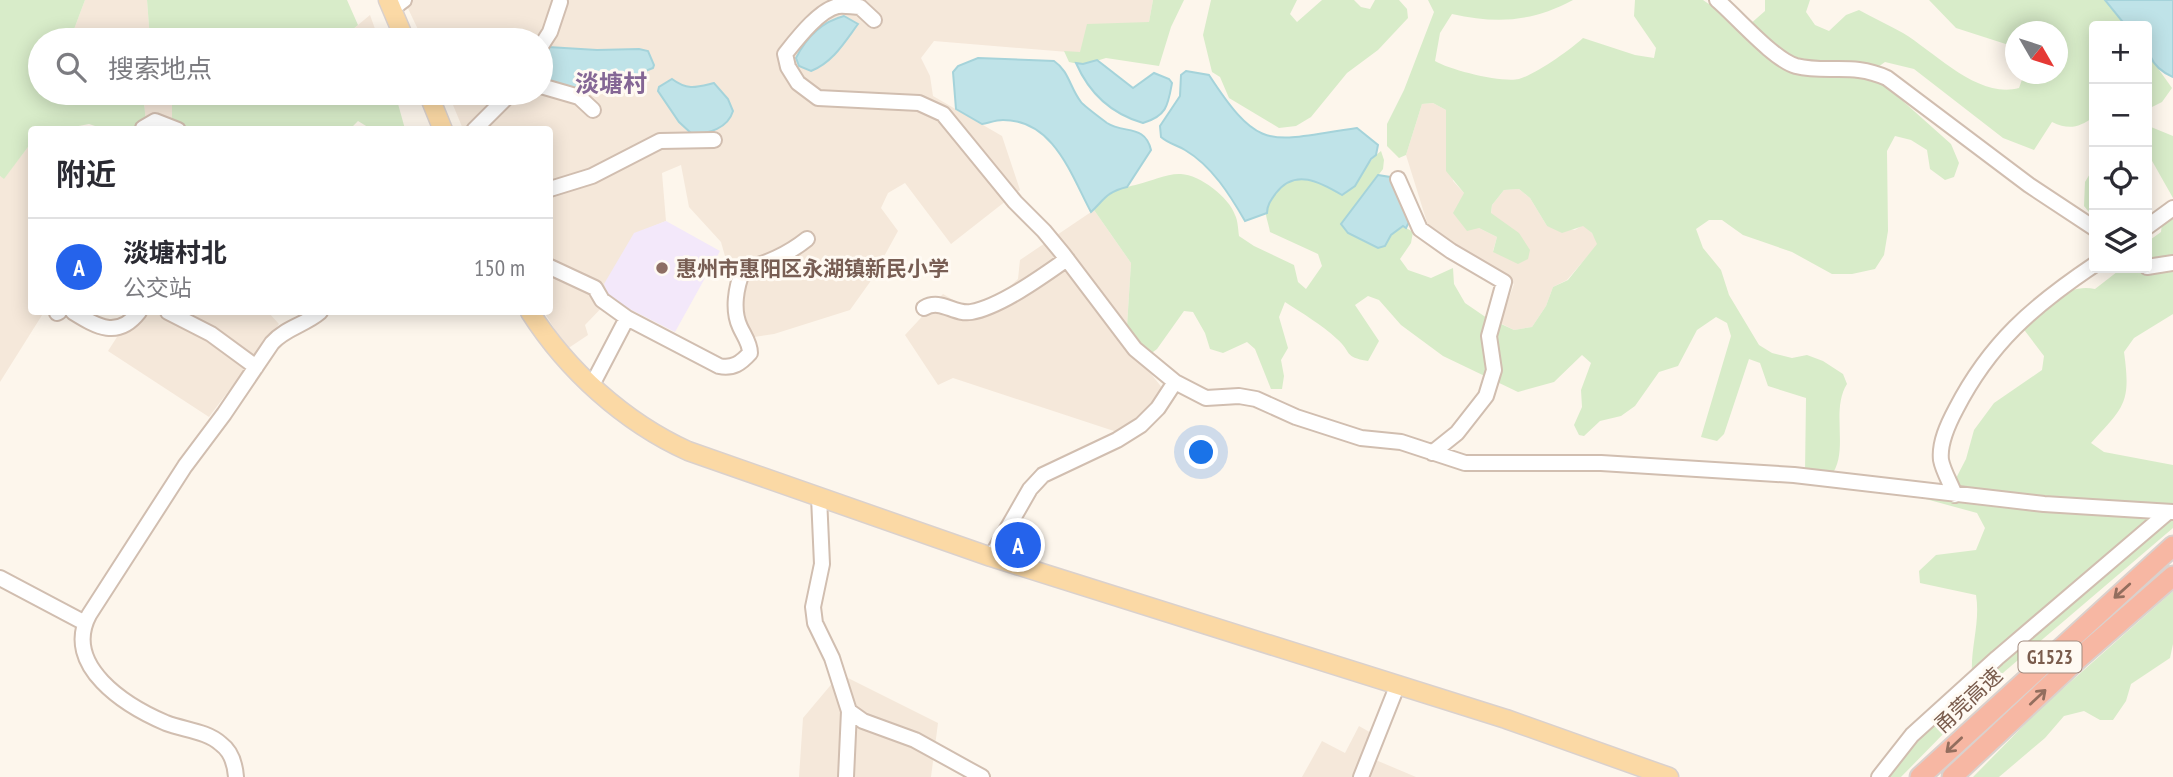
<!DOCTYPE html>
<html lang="zh">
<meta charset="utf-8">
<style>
body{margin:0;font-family:"PT Sans Narrow","Noto Sans SC",sans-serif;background:#f7f7f7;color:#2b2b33}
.controls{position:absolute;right:21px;top:21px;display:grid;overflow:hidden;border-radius:7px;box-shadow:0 4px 18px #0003}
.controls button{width:63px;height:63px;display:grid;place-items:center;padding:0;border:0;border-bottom:2px solid #e1e1e2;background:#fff;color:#2b2b33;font:35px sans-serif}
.compass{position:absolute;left:2005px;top:21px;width:63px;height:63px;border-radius:50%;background:#fff;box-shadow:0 4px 18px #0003;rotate:129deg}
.you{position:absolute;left:1202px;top:453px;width:24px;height:24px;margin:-18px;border:5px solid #fff;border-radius:50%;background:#1a73e8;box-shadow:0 0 0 10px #1a73e833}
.badge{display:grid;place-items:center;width:46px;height:46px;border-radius:50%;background:#2563eb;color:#fff;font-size:23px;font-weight:700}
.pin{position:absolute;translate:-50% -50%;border:4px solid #fff;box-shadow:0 2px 7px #0006}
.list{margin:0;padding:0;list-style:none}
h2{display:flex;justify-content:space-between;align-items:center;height:91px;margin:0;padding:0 28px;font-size:30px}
h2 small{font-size:23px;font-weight:400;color:#7c7c81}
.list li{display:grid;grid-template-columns:46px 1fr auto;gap:21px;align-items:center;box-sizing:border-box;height:98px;padding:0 28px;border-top:2px solid #e1e1e2}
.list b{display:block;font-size:26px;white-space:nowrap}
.list p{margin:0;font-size:23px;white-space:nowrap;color:#7c7c81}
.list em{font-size:23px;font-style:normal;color:#7c7c81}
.icon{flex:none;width:38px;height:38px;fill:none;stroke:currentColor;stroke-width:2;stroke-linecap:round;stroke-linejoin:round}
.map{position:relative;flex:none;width:2173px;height:777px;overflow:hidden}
.search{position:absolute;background:#fff;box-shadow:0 4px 18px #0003;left:28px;top:28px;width:525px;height:77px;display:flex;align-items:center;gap:18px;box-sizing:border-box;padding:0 24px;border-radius:38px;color:#7c7c81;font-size:26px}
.panel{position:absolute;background:#fff;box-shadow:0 4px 18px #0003;left:28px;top:126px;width:525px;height:189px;border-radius:7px}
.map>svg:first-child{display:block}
.residential{fill:#f5e8da}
.education{fill:#f3e8fa}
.green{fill:#d8ecc9}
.water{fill:#bfe3e8;stroke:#a5d3da;stroke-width:2}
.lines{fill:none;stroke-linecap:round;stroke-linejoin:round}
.minor-casing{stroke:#d1beb0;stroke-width:18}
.major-casing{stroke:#dad1cd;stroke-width:21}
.highway-casing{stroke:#dad1cd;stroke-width:23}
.minor{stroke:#fff;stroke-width:14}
.major{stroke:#fbd9a5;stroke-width:18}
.highway{stroke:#f7b7a3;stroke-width:19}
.oneway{stroke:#936e5e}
.education-dot{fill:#8d6e63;stroke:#fffaf3;stroke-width:2.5}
.labels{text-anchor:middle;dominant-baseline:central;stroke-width:6;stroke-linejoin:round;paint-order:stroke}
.shield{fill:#fffaf3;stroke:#a28b7f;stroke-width:2}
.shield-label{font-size:19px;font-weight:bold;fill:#7a5c4d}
.education-label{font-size:21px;font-weight:bold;fill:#785e54;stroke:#fffaf3;text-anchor:start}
.street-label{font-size:21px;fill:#7a5c4d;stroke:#fffaf3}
.quarter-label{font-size:24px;font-weight:bold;fill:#846695;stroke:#fffaf3}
</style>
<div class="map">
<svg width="2173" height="777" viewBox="0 0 2173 777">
<rect width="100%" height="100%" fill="#fdf6ec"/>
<path class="residential" d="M85 0H147L150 40H70Z
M404 0H1153L1149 22 1080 53 934 41 921 58 930 76 933 96 1002 136 1020 190 951 244 905 183 888 193 881 208 898 231 870 282 850 310 774 334 748 338 721 242 689 207 681 165 662 173 666 221 634 234 610 299 585 325 588 335 567 349 544 312H550V130L463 129 448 93H541V40H423Z
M370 15 379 40H340Z
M143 93H172V129L138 130 146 122Z
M1433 103 1446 110 1447 137 1453 181 1464 193 1479 228 1497 237 1493 251 1518 263 1491 214 1492 205 1504 190 1519 189 1530 198 1547 226 1575 230 1583 225 1592 233 1598 244 1567 280 1553 287 1546 306 1532 327 1514 330 1500 323 1514 284 1430 232 1406 155 1422 104Z
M31 143 32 312H44L0 382V176L4 178Z
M1094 210 1131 263 1126 342 1163 389 1150 407 1117 432 953 378 938 385 905 335 943 294 979 315 1018 279 1020 260Z
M133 312H268L279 324 209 417 108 351Z
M840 674 938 723 931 777H799L803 718Z
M1359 726 1373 734 1371 758 1416 777H1302L1322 741 1345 753Z"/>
<path class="education" d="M666 221 720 251 675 332 610 299 604 284 634 233Z"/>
<path class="green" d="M0 0H85L70 40H40V93H143L146 122 138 129H104L89 124 63 129 32 130 31 143 4 179 0 176Z
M147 0H347L358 25 340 40H150Z
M1153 0H1184L1171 27 1159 66 1106 58 1083 65 1069 62 1064 51 1080 52 1087 24 1149 22Z
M1211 0H1297L1290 14 1297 22 1322 0H1354L1361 7 1370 9 1375 0H1399L1407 9 1408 18 1378 50 1347 73 1311 117 1296 126 1279 128 1229 98 1220 77 1212 72 1203 35Z
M1428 0H1573C1532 22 1497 24 1452 14L1440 33 1435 61C1450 70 1502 83 1519 79 1536 74 1570 50 1583 38L1635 55 1654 58 1656 48 1634 16 1635 0H1703L1729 18 1749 25 1765 11V0H1810L1806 12 1815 25 1829 31 1846 15 1859 10C1873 18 1889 25 1903 33 1936 53 1978 99 2019 88L2024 74H2058V32H2016L2015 47 1956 28 1929 0H2105L2126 26H2094V117C2078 128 2069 130 2052 122L2034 150 2003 138 1914 69 1885 62 1878 67 1877 78 1951 144 1959 163 1954 177 1945 180 1930 169 1927 150 1911 140 1895 136 1887 151 1888 231 1884 255 1875 269 1852 274H1832L1792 252 1743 235 1722 220H1709L1696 229 1703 248 1721 270 1729 295 1759 345 1772 353 1792 358 1807 355 1823 361 1843 374 1847 384C1830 411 1850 451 1831 476L1805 472 1806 398 1768 386 1760 363 1749 359 1724 434 1717 441 1701 437 1731 336 1727 323 1716 317 1697 330 1678 366 1659 372 1635 406 1621 416 1600 421 1584 436 1579 435 1574 425 1582 407 1581 390 1591 363 1582 355 1554 382 1518 392 1443 356 1401 325 1379 300 1368 296 1355 305 1379 341 1368 361C1343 357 1352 352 1337 339 1322 325 1302 313 1285 302L1279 317 1288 348 1281 360 1284 376 1282 389H1271L1255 349 1247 342 1223 353 1210 349 1205 333 1193 312 1184 311 1157 349 1141 361 1126 342 1131 263 1094 210C1106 192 1119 189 1139 184 1151 181 1168 173 1181 174 1200 175 1229 197 1235 215 1238 221 1238 229 1239 236L1254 246 1294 265 1298 282 1306 289 1322 266 1318 254 1270 232C1269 225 1265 216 1266 210 1269 189 1294 174 1313 179 1323 182 1333 190 1342 195 1361 182 1364 164 1381 151L1384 160 1383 169 1341 224 1348 233 1378 248 1385 246 1390 235 1403 226 1413 232 1411 243 1400 259 1408 270 1431 278 1453 268 1454 284 1465 303 1484 316 1514 330 1532 327 1546 306 1553 287 1568 280 1597 244 1592 233 1583 226 1562 233 1547 226 1530 198 1519 189 1504 190 1492 205 1491 213 1519 233 1530 250 1528 259 1518 264 1493 252 1497 237 1479 228 1467 231 1453 213 1464 193 1446 171V110L1433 103 1422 104 1406 155 1399 158 1387 146V124L1404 90 1434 12Z
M2147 53 2172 88 2162 102 2152 107 2151 127 2173 136V198L2147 152Z
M172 93H395L405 129H371L358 121 349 130H172Z
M2094 167V218L2084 206 2085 182Z
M2173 205V314L2134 338 2124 352C2131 403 2125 406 2091 443L2104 452 2173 465V528L2004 672 1901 777H1885L1901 756 1945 715 1973 682C1968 653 1981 625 1976 595L1920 583 1919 571 1936 555 1976 550 1985 528 1977 513 1900 492 1953 484 1966 459 1974 430 1994 403 2042 370 2044 356 2022 327C2043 310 2066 282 2095 289L2122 268H2147V242L2161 232 2162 223Z
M2173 591V644L2170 658 2131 684 2126 701 2113 720H2100L2084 711 2064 716 2045 738 1999 777H1973L2041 708Z"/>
<path class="water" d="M2105 0H2173V77C2148 66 2147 51 2147 26H2126Z
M844 16 858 24C844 43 833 62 811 71L799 66 796 58C806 38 821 22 844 16Z
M548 47 597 50 639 49 648 51 654 65 653 68C626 79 597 90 567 87 559 86 549 82 541 79V57Z
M978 58 1054 61C1069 71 1070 88 1081 102 1083 105 1103 120 1107 123 1124 134 1145 124 1151 150L1127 187C1106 192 1104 200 1091 212 1071 175 1054 120 1003 120 996 120 988 123 982 124L956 109 953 72 958 66Z
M1097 60 1133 88 1154 73 1169 79 1172 83C1168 105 1167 116 1143 123 1112 114 1089 93 1076 63L1083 64Z
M1186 71 1209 75C1261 155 1270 140 1357 128L1378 145 1376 155 1371 159 1355 186 1342 195C1320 182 1295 168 1276 193 1271 200 1267 205 1267 213L1245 221C1230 195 1212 166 1185 150 1177 145 1169 144 1161 137L1160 126 1180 96 1181 75Z
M672 79C688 91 697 87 714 83L728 99 733 111C728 128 709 134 692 134L679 122 658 91 659 87Z
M1378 175 1390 177 1409 222 1406 228 1403 226 1391 235 1385 246 1378 248 1348 233 1341 224Z"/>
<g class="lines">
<g class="minor-casing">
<path id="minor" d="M1717 0C1737 17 1774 60 1796 66 1829 74 1852 62 1887 78L2029 185 2094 228
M392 9 404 0
M874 20 860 7C853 7 845 5 838 6 819 10 797 39 785 54L788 67 798 83 818 98 919 103 943 114 1015 202 1044 231 1063 254 1135 349 1175 382 1158 408 1141 425 1117 440 1043 475 1030 489 991 557
M541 46 550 32 560 2
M541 86 579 97 593 110
M143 128 155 121 178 130
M474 130 511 93
M1398 179 1420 229 1451 251 1504 282 1489 336 1494 370 1486 396 1457 433 1432 453
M550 189 592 176 660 141 714 140
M2147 227 2173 208
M550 267 595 288 602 300 627 318 719 366C733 369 741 363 750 353 750 343 744 336 740 327 732 310 736 287 743 270 767 263 787 255 807 239
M2147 267 2173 263
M924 308C941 298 954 315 971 312 1000 307 1043 276 1067 259
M73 312C97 327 118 339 139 312
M168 312 211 334 256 367
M57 313 59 312
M1175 382 1206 398 1239 396 1256 399 1296 417 1361 438 1401 442 1465 463H1601L1794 475 2044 504 2173 512
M592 385 627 318
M1955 495C1951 484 1943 471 1941 460 1939 443 1948 424 1956 409 1990 343 2033 306 2094 265
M819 497 822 564 813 607 815 623 832 658 849 711 846 777
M0 578 85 623
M849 711 863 721 915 740 982 777
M236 777C235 764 232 752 221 744 207 731 184 730 166 723 126 706 62 666 89 615L185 466 224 414 272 343C285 328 305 325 320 312
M1361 777 1398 684
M1879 777 1912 735 1997 658 2167 513"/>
</g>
<g class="major-casing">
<path id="major" d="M388 0 405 40
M428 93 443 130
M530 312C567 370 624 422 688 451L991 557 1506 719 1669 777"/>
</g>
<g class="highway-casing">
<path id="highway" d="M1920 777 2173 546
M1952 777 2079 658 2173 576"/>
</g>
<use href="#minor" class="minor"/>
<use href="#major" class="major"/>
<use href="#highway" class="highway"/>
</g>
<defs><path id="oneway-shaft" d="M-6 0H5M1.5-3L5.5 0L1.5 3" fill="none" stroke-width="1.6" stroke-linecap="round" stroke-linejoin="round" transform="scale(1.75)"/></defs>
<g class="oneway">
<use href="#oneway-shaft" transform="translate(2122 591) rotate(138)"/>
<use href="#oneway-shaft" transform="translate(2038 697) rotate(-43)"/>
<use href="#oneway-shaft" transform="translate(1954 745) rotate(137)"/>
</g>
<circle class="education-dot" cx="662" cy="268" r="7"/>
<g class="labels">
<rect class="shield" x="2018.5" y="641.5" width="63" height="31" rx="5"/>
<g class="shield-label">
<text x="2050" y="657">G1523</text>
</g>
<g class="education-label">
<text x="676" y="268">惠州市惠阳区永湖镇新民小学</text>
</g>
<g class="street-label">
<text transform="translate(1968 700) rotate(-43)">甬莞高速</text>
</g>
<g class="quarter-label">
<text x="611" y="83">淡塘村</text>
</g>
</g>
</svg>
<div class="controls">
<button>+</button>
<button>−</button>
<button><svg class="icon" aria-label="locate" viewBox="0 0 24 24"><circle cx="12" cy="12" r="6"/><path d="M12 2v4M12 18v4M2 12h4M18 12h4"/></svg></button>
<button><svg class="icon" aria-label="layers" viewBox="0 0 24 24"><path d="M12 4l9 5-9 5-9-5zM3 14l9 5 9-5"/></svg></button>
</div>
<svg class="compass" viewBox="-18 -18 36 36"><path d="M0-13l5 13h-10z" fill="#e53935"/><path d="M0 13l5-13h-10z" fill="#7c7c81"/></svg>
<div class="you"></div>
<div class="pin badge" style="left:1018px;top:545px">A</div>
<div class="search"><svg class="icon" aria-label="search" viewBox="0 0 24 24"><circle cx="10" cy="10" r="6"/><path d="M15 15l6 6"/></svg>搜索地点</div>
<section class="panel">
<h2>附近<small></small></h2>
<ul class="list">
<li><span class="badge">A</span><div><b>淡塘村北</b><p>公交站</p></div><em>150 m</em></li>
</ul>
</section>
</div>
